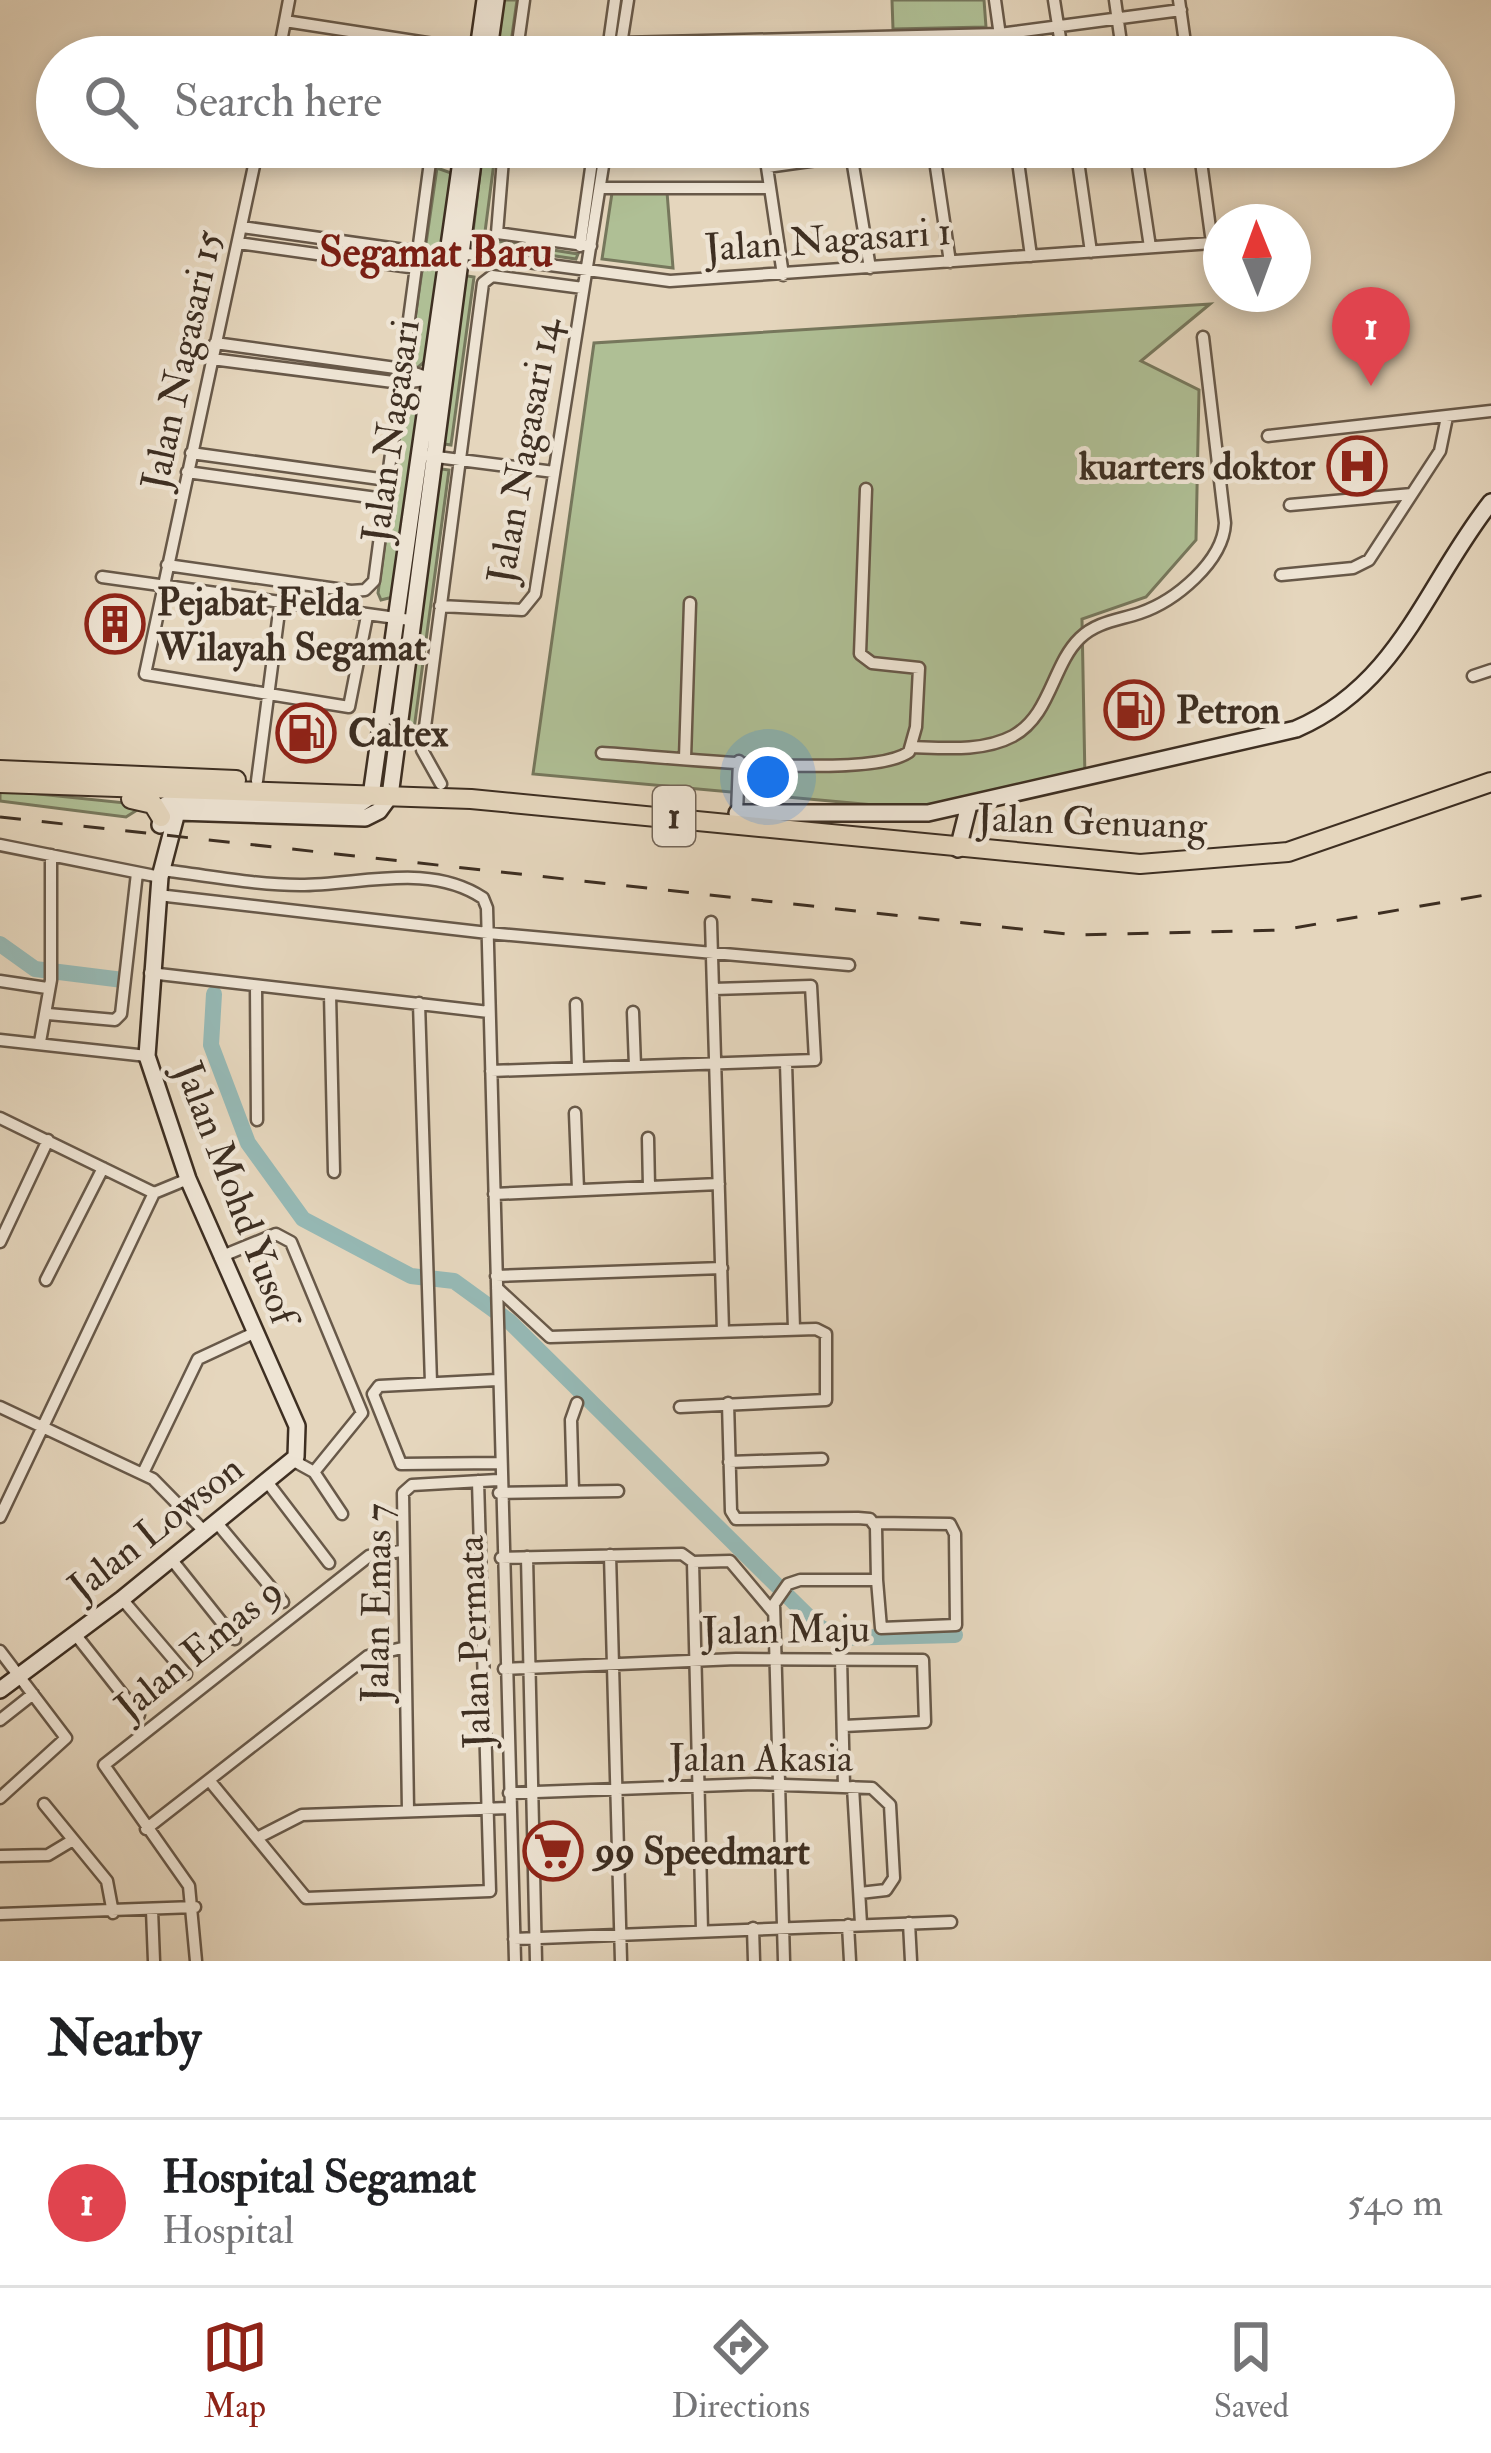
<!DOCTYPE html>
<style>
body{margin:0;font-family:"IM FELL Double Pica",serif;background:#f6f6f6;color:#202124}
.compass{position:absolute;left:1203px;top:204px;width:108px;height:108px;border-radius:50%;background:#fff;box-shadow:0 6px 18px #0003;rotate:359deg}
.you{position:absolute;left:768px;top:777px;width:42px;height:42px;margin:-30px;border:9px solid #fff;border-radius:50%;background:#1a73e8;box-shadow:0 0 0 18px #1a73e833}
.badge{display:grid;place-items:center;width:78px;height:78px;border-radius:50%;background:#8f2418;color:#fff;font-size:39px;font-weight:700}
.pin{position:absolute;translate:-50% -99px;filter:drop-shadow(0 3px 6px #0008)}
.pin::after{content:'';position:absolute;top:63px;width:42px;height:36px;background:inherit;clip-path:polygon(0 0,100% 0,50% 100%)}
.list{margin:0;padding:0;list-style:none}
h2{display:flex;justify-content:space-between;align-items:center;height:156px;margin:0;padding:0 48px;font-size:51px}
h2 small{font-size:39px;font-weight:400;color:#757577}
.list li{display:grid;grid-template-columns:78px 1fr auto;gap:36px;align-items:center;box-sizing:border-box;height:168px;padding:0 48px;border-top:3px solid #e0e0e0}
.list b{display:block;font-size:45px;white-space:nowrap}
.list p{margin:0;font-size:39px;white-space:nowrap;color:#757577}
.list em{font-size:39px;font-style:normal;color:#757577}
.icon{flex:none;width:66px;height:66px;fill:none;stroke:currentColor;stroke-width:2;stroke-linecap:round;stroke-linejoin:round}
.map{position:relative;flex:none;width:1491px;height:1961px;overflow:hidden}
.search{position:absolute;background:#fff;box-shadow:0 6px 18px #0003;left:36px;right:36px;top:36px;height:132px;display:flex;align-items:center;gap:30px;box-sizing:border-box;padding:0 42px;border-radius:66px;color:#757577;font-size:45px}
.sheet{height:324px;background:#fff}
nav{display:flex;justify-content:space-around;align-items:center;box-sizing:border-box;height:168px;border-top:3px solid #e0e0e0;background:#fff;font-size:33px;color:#757577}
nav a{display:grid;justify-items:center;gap:6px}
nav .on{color:#8f2418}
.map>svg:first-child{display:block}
.green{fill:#afbf95;stroke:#76775c;stroke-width:3}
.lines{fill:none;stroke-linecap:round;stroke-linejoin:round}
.river{stroke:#96b9b5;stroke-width:16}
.street-casing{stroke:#685949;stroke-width:15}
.secondary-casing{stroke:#3e2f22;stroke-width:20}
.highway-casing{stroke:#3e2f22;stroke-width:22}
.street{stroke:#eee4d4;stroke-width:10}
.secondary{stroke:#eee4d4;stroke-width:15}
.highway{stroke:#e5d6bd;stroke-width:18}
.rail{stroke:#3e2f22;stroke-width:3;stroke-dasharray:21 21;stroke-linecap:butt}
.labels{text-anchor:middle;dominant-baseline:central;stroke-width:9;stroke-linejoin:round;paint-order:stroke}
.shield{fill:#eee4d4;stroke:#736557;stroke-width:3}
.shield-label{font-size:36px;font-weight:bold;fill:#3e2f22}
.street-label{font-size:39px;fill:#3e2f22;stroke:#eee4d4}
.poi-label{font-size:39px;font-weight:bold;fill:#3e2f22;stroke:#eee4d4;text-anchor:start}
.neighbourhood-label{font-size:42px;font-weight:bold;fill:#7a1f14;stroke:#eee4d4}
</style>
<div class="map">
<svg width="1491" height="1961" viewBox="0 0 1491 1961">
<rect width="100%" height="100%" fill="#e5d6bd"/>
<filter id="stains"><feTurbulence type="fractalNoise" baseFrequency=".00167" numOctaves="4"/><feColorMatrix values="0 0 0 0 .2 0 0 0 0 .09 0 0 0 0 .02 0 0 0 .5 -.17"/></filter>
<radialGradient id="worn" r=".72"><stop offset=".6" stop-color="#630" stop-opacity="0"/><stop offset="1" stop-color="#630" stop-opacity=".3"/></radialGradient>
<path class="green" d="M500 0H517L509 57H493Z
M892 0H984L986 27 893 29Z
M483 147H496L485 232 490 240 578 254 576 259 480 245 473 232Z
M437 168 454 174 429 358 417 368 409 360Z
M667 192 673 268 602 259 612 193Z
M461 275 474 277 451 445 437 443Z
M1210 304 1141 361 1199 390 1196 540 1146 597 1082 619 1085 780 907 808 533 774 594 343Z
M406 391 420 394 393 597 381 600 378 593Z
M434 468 449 470 412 744 401 751Z
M0 790 145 805 126 817 0 801Z"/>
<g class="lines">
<path class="river" d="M0 944 35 969 123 980
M214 994 211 1045 248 1143 303 1219 411 1276 454 1281 509 1321 818 1626 839 1638 955 1635"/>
<g class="street-casing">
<path id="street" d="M995 0 1003 57
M1054 0 1063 57
M1115 0 1123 57
M1179 0 1187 57
M285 21 289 0
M917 37 920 57
M621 43 1000 34 1181 10
M278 57 285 21 440 45 443 57
M516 57 524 0
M607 57 615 0
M619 57 628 0
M258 147 145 674 349 707 367 616
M407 147 465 148
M504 147 497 233 591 246
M764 147 783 275
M850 147 870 268
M933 147 950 262
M1016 147 1031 256
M1076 147 1091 252
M1135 147 1150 247
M605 152 764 148
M767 167 910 147
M600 188H770
M242 227 419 252
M238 243 417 268
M580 246 594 147
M459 253 670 281 1212 243 1199 147
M215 343 403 369 429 378
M212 359 401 383 434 379
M1268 436 1491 411
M191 453 387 480
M429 456 554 472
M187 472 384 499
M1290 505 1412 494
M167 565 351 591 365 590 374 581 432 147
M1281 575 1353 568 1369 560 1440 451 1447 417
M102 577 410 620
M440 606 522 610 535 594 606 147
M1473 676 1491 670
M912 747C944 748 983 752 1013 736 1051 715 1052 665 1080 638 1096 622 1119 620 1140 613 1175 601 1223 562 1225 523L1203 337
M602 753C661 756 868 781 909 752L916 727 919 668 872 663 860 654 866 489
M685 758 690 603
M257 781 280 604
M441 784 422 750 483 283 492 276 583 288
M737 813 739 761
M0 845 160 877
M161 870C206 875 254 885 300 885 360 885 429 862 483 898L487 908 515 1961
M158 895 488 933 849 965
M711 922 723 1331
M150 973 489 1012
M0 981 47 988
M256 986 257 1120
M330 994 334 1172
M419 1003 431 1383
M576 1004 578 1067
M633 1012 635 1066
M48 1014 115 1020 121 1014 137 873
M0 1040 147 1056
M40 1042 51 980V855
M786 1063 794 1329
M491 1071 815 1060 811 986 713 989
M575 1113 578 1190
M0 1118 154 1193 188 1179
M648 1138 649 1187
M494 1194 719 1184
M0 1242 48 1140
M220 1257 276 1234 291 1242 362 1413 314 1472
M496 1276 722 1268
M46 1280 103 1168
M497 1288 550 1337 816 1329 826 1334V1400L680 1407
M497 1380 379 1386 373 1394 401 1464 498 1463
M728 1403 731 1511 736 1519 858 1518 870 1519 876 1527 877 1580H800L788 1584 774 1604 784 1961
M0 1407 153 1479 205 1532
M294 1461 314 1472 342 1514
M729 1462 822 1459
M143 1473 198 1359 254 1333
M268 1483 329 1563
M573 1491 571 1420 577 1403
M499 1493 618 1491
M0 1517 154 1193
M217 1523 283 1602
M875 1523 950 1524 955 1534 956 1625 881 1628 877 1580
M610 1555 621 1961
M527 1557 536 1961
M501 1558 682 1554 693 1562 730 1561 773 1612
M172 1560 235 1639
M693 1562 702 1930
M122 1599 186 1674
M75 1634 139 1715
M0 1651 66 1738 0 1798
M841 1658 844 1786
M504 1669 736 1659 923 1660 925 1722 844 1726
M0 1720 33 1694
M209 1780 306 1898 490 1891 478 1481
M853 1787 861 1924
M509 1793 754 1784 872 1788 890 1805 894 1878 886 1890 860 1893
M44 1804 107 1881 113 1913
M408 1810 403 1493 412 1485 498 1480
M146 1829 368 1656 402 1648
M257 1838 302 1815 509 1808
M0 1856 48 1855 73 1840
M152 1910 154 1961
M0 1914 195 1907
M909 1923 911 1961
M848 1925 850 1961
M753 1928 754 1961
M514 1939 951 1922
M196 1961 189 1886 104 1765 369 1556 401 1551"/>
</g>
<g class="secondary-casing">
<path id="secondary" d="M477 57 485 0
M488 57 496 0
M737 813H928L1296 729C1400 684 1426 584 1491 502
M160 825 164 806 177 798 355 807 371 796 463 147
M958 849 969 805
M0 1690 122 1599 296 1457 297 1426 188 1179 147 1056 160 877 177 812 365 818 379 811 390 796 475 147"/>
</g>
<g class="highway-casing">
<path id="highway" d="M0 770 236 780
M0 783 471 799 1140 864 1288 852 1491 782
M131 799 153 804 161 817"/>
</g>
<use href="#street" class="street"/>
<use href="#secondary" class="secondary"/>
<use href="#highway" class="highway"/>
<path class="rail" d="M0 817 1075 935 1282 930 1491 894"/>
</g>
<defs>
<g id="hospital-ring" transform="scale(3)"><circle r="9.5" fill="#eee4d4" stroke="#8f2418" stroke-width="1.5"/><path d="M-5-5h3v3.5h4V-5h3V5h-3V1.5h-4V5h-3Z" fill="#8f2418"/></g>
<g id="building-ring" transform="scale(3)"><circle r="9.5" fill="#eee4d4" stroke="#8f2418" stroke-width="1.5"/><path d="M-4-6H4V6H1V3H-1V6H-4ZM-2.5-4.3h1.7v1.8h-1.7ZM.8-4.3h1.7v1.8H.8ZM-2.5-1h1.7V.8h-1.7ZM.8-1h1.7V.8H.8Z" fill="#8f2418"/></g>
<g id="fuel-ring" transform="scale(3)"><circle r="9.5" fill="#eee4d4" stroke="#8f2418" stroke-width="1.5"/><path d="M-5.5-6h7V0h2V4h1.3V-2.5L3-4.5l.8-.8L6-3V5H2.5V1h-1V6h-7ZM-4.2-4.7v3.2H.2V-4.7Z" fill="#8f2418"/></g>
<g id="supermarket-ring" transform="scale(3)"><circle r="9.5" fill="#eee4d4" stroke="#8f2418" stroke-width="1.5"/><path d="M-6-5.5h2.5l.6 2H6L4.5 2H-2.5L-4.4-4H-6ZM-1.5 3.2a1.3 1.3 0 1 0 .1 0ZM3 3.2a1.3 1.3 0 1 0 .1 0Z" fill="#8f2418"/></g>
</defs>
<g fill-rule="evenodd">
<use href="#hospital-ring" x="1357" y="466"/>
<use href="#building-ring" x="115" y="624"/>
<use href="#fuel-ring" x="1134" y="710"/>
<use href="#fuel-ring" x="306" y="733"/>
<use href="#supermarket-ring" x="553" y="1851"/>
</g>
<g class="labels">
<rect class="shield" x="653" y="786" width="42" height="60" rx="9"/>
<g class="shield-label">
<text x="674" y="816">1</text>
</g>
<g class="street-label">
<text transform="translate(828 240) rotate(-4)">Jalan Nagasari 1</text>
<text transform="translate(182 360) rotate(-78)">Jalan Nagasari 15</text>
<text transform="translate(391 431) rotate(-82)">Jalan Nagasari</text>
<text transform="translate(524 451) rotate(-80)">Jalan Nagasari 14</text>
<text transform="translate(1092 822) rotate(2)">Jalan Genuang</text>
<text transform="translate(236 1193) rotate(69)">Jalan Mohd Yusof</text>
<text transform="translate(156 1528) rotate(-38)">Jalan Lowson</text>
<text transform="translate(377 1603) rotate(-89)">Jalan Emas 7</text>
<text transform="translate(786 1630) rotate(-1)">Jalan Maju</text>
<text transform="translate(474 1642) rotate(-92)">Jalan Permata</text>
<text transform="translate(199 1649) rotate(-39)">Jalan Emas 9</text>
<text x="761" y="1758">Jalan Akasia</text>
</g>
<g class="poi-label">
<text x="1315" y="466" text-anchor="end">kuarters doktor</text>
<text x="157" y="602">Pejabat Felda<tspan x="157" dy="45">Wilayah Segamat</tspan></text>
<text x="1176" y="710">Petron</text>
<text x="348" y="733">Caltex</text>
<text x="595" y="1851">99 Speedmart</text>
</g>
<g class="neighbourhood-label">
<text x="436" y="253">Segamat Baru</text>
</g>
</g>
<rect width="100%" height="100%" filter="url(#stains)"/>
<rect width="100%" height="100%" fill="url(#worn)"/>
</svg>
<svg class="compass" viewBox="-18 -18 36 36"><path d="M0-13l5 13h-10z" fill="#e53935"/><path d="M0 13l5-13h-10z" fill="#757577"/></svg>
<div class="you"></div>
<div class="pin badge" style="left:1371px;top:386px;background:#e0444e">1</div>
<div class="search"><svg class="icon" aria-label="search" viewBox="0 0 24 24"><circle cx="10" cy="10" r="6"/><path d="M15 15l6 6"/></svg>Search here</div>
</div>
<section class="sheet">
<h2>Nearby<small></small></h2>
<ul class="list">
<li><span class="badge" style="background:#e0444e">1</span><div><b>Hospital Segamat</b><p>Hospital</p></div><em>540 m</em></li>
</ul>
</section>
<nav>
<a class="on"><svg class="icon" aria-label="map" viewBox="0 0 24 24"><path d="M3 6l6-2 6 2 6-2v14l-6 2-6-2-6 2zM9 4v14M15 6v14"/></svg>Map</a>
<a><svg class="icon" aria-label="directions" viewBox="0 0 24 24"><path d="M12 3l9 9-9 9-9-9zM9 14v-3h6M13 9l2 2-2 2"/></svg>Directions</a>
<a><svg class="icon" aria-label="saved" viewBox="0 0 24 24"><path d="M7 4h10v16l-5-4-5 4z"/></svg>Saved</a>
</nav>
